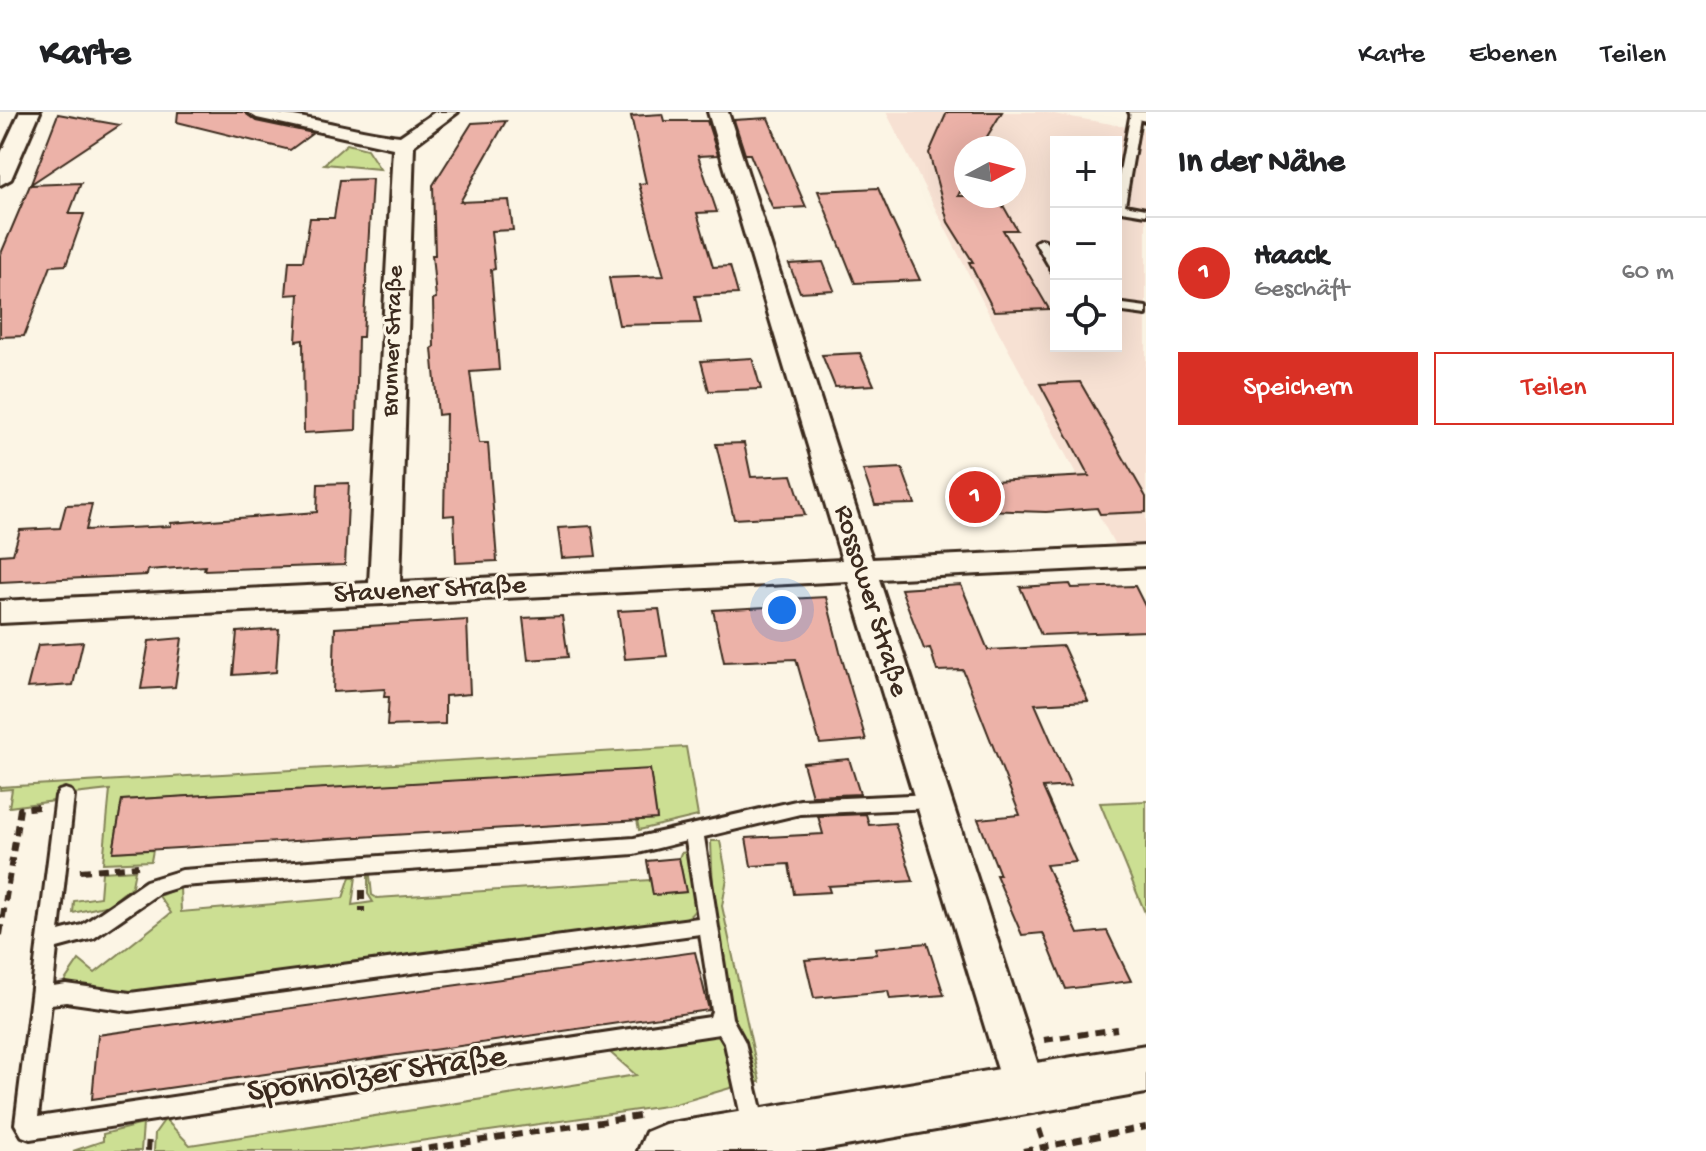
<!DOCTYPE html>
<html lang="de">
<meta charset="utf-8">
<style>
body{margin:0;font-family:"Gochi Hand",sans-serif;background:#f2f2f2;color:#202124}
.controls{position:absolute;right:24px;top:24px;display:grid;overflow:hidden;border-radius:0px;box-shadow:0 8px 32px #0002}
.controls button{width:72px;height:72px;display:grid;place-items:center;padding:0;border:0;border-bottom:2px solid #e0e0e0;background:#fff;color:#202124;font:40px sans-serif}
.compass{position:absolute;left:954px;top:24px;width:72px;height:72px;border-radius:50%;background:#fff;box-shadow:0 8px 32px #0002;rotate:83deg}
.you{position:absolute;left:782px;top:498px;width:28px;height:28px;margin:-20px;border:6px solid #fff;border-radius:50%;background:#1a73e8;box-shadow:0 0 0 12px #1a73e833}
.badge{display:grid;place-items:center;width:52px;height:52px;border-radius:50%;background:#d93025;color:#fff;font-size:26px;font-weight:700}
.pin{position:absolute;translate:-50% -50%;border:4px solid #fff;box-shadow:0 2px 8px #0006}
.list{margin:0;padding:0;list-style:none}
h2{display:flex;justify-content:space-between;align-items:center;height:104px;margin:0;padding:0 32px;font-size:34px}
h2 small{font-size:26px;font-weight:400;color:#757577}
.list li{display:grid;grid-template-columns:52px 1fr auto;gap:24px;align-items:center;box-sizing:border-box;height:112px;padding:0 32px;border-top:2px solid #e0e0e0}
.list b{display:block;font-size:30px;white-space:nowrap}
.list p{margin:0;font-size:26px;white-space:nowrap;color:#757577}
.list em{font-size:26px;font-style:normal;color:#757577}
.actions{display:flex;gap:16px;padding:24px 32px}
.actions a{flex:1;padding:18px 0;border:2px solid #d93025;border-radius:0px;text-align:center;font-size:28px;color:#d93025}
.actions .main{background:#d93025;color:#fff}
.icon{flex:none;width:44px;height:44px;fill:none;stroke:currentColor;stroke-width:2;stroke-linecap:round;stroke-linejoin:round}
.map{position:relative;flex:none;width:1146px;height:1039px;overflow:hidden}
header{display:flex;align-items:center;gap:48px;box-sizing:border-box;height:112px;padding:0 40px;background:#fff;border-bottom:2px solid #e0e0e0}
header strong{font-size:38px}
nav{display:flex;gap:44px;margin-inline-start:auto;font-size:28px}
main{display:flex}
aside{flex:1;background:#fff}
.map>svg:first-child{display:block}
.built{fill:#f7e1d3;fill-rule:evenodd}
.green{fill:#ccdf93;stroke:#848458;stroke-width:2}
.building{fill:#ecb2a8;stroke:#3b2a1e;stroke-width:2}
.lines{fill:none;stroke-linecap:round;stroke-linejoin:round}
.service-casing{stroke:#3b2a1e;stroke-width:6}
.minor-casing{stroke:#3b2a1e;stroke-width:6}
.tertiary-casing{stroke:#3b2a1e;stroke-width:6}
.secondary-casing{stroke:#3b2a1e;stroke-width:6}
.path{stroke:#3b2a1e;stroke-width:6;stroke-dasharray:10 7;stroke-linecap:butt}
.service{fill:#fcf5e5;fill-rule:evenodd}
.minor{fill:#fcf5e5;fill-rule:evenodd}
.tertiary{fill:#fcf5e5;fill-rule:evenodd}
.secondary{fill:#fcf5e5;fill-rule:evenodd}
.labels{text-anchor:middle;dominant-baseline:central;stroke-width:6;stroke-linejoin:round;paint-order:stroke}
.far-street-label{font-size:24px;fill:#3b2a1e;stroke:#fcf5e5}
.street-label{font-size:28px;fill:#3b2a1e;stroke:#fcf5e5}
.near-street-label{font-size:34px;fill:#3b2a1e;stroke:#fcf5e5}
</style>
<header>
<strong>Karte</strong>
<nav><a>Karte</a><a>Ebenen</a><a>Teilen</a></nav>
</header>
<main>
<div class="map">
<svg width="1146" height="1039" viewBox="0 0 1146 1039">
<rect width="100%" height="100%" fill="#fcf5e5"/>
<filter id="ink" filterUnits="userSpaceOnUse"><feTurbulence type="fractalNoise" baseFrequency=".0125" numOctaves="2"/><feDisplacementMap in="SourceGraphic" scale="16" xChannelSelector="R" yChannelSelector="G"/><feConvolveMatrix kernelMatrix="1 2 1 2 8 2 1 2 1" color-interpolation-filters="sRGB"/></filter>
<g filter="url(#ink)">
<path class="built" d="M886 0H1042L1146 18V431L1115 433 989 202ZM1056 30H1116V234H1056ZM966 36H1014V84H966Z"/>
<path class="green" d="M347 32 367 37 380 57 324 52Z
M686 635 698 704 639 718 637 708 657 707 650 658 122 688 113 740 153 738 151 749 103 751 110 678 56 684 54 689 9 695 12 677 0 678V675Z
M1146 689V803L1100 691Z
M711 729H720L727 766 722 794 760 970 752 971C746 945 738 920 731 894 715 842 713 784 711 729Z
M687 740 691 744C695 764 708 795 686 806L687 819 59 892 62 873 79 848 95 861 171 801 159 784 180 775 181 800 343 786 350 765H356L352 793 373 790 368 782V764H370L372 783 377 786 650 768 654 783 686 780 679 746 681 741Z
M135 758 132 774 109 793 73 801 74 789 100 785 102 760Z
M722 920 737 974 672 993 350 1039H154L155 1021 165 1007 190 1033 636 963 606 937Z
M143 1012 141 1039H73L103 1029V1022Z"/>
<path class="building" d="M178 0H244L256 9 313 21 290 38 177 10Z
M947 0H1002L980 36H966V67L958 84H991L993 92 1004 95 1017 118H1003L1049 197 994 199 969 150H973L948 110 929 41Z
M58 2 120 13 31 72Z
M662 2 664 9H707L718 43 698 44 717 100 697 101 713 155 730 154 738 182 695 184 701 211 619 213 609 166 664 164 639 72 646 71 631 4Z
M768 6 806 95 773 97 750 42H745L734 8Z
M506 9 460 90 509 88 513 118 491 119 495 157 491 158 499 258 470 260 479 331H488L497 449 456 451 454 403 444 404 446 302 438 303 432 236 434 235 433 187 436 186 432 143H435L433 73 472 11Z
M372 67 363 225H358L356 318 304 321 303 228 296 229 299 182 286 183 289 149H303L310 106H334L340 68Z
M81 71 69 102H84L66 153 51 154 24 224 0 225V144L30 73Z
M878 76 892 108 920 168 855 171 818 79Z
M823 150 834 178 800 180 789 152Z
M860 241 874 273 835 275 822 243Z
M752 246 761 277 709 279 701 249Z
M1080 270 1146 385V400L1100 402 1097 396 1046 400 984 398 973 370 1089 364 1040 272Z
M744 331 751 365 792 363 805 403 734 407 716 332Z
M902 356 915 392 875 393 863 358Z
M349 371 345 453 204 458 205 454 148 458 147 463 0 470V443L13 442 20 418 60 416 66 393 92 392 86 418 171 414V411L317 400 318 372Z
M592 414 596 444 562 446 558 416Z
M1070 472 1072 476 1135 474 1146 496V519L1041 523 1020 475Z
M961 473 988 538 1063 534 1088 589 1035 592 1071 674 1043 676 1076 750 1046 753 1078 822 1107 819 1131 869 1066 877 1043 821 1022 823 996 763H1000L978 707 1020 703 963 558 937 559 930 536 924 537 901 477Z
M826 485 840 540 866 628 820 632 796 547 724 550 713 498 767 495 766 492 789 491 788 487Z
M659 497 667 544 625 547 618 499Z
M562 504 568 545 528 548 523 506Z
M467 508 470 582 445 584V612L387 614 389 585H384L385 577 333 580 335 516Z
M279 517 276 560 233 563 237 520Z
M182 526 175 575 141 577 149 529Z
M83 530 73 573 27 576 38 533Z
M849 647 860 682 812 684 803 651Z
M650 657 657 707 113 740 122 688Z
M866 702 869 713 895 711 913 769 828 774 830 780 794 782 789 752 751 754 746 726 823 722 818 704Z
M679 746 686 780 653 783 647 749Z
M927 831 944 883 890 887 888 879 814 886 805 848 877 842 875 836Z
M695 840 709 898 92 987 98 923Z"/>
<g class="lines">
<g class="service-casing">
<path id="service" d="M1131 0H1141L1125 93 1146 97V103L1116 98V81Z
M1041 127 1045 128 1056 146V160L1052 159 1035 130Z
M1116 191 1146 195V203L1116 199Z
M65 677 71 679 74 684 59 819 82 813 146 769 182 758 634 726 800 688 932 682 938 684 941 689 938 694 932 696 800 702 704 725 732 906 745 930 766 1018 763 1025 755 1028 747 1025 744 1018 725 932 719 922 30 1027 22 1024 15 1012 56 684 59 679ZM686 729 698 806 130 881 66 872 53 874 57 836 94 826 159 781 182 774 634 742ZM700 822 712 899 710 905 38 1005 51 892 66 890 130 899Z"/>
</g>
<g class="minor-casing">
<path id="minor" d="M20 0H40L11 67 0 73V43Z
M247 0C299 0 348 18 400 24L435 0H458L414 33 400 470 842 448 708 0H728L872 447 1146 434V454L879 467 1046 977 1040 991 1025 997 1010 991 1004 977 848 469 0 511V489L369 471 393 36 257 6Z"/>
</g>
<g class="tertiary-casing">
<path id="tertiary" d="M1146 933V981L817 1039H638L646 1020 665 1012Z"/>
</g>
<g class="secondary-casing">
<path id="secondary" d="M1129 0H1146V9L1133 6Z"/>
</g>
<path class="path" d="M80 759 138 754
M362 778V800
M0 823 20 697 39 695
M1044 928 1117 917
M1039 1017 1046 1039
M148 1039 149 1024
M411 1039 639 1004
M1023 1039 1146 1015"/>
<use href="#service" class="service"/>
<use href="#minor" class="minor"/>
<use href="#tertiary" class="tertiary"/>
<use href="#secondary" class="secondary"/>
</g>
</g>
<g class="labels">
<g class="far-street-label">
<text transform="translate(394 229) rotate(-88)">Brunner Straße</text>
</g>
<g class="street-label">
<text transform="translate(430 479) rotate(-3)">Stavener Straße</text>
<text transform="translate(870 489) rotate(73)">Rossower Straße</text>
</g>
<g class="near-street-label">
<text transform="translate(377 964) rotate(-8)">Sponholzer Straße</text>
</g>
</g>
</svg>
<div class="controls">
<button>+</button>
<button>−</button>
<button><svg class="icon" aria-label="locate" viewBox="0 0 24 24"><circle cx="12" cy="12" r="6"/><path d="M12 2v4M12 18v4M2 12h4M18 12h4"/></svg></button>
</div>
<svg class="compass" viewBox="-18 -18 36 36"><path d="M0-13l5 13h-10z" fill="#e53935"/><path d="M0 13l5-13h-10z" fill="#757577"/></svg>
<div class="you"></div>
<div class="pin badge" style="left:975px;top:385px">1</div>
</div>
<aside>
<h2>In der Nähe<small></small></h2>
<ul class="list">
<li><span class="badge">1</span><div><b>Haack</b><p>Geschäft</p></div><em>60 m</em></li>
</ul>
<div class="actions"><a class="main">Speichern</a><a>Teilen</a></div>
</aside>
</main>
